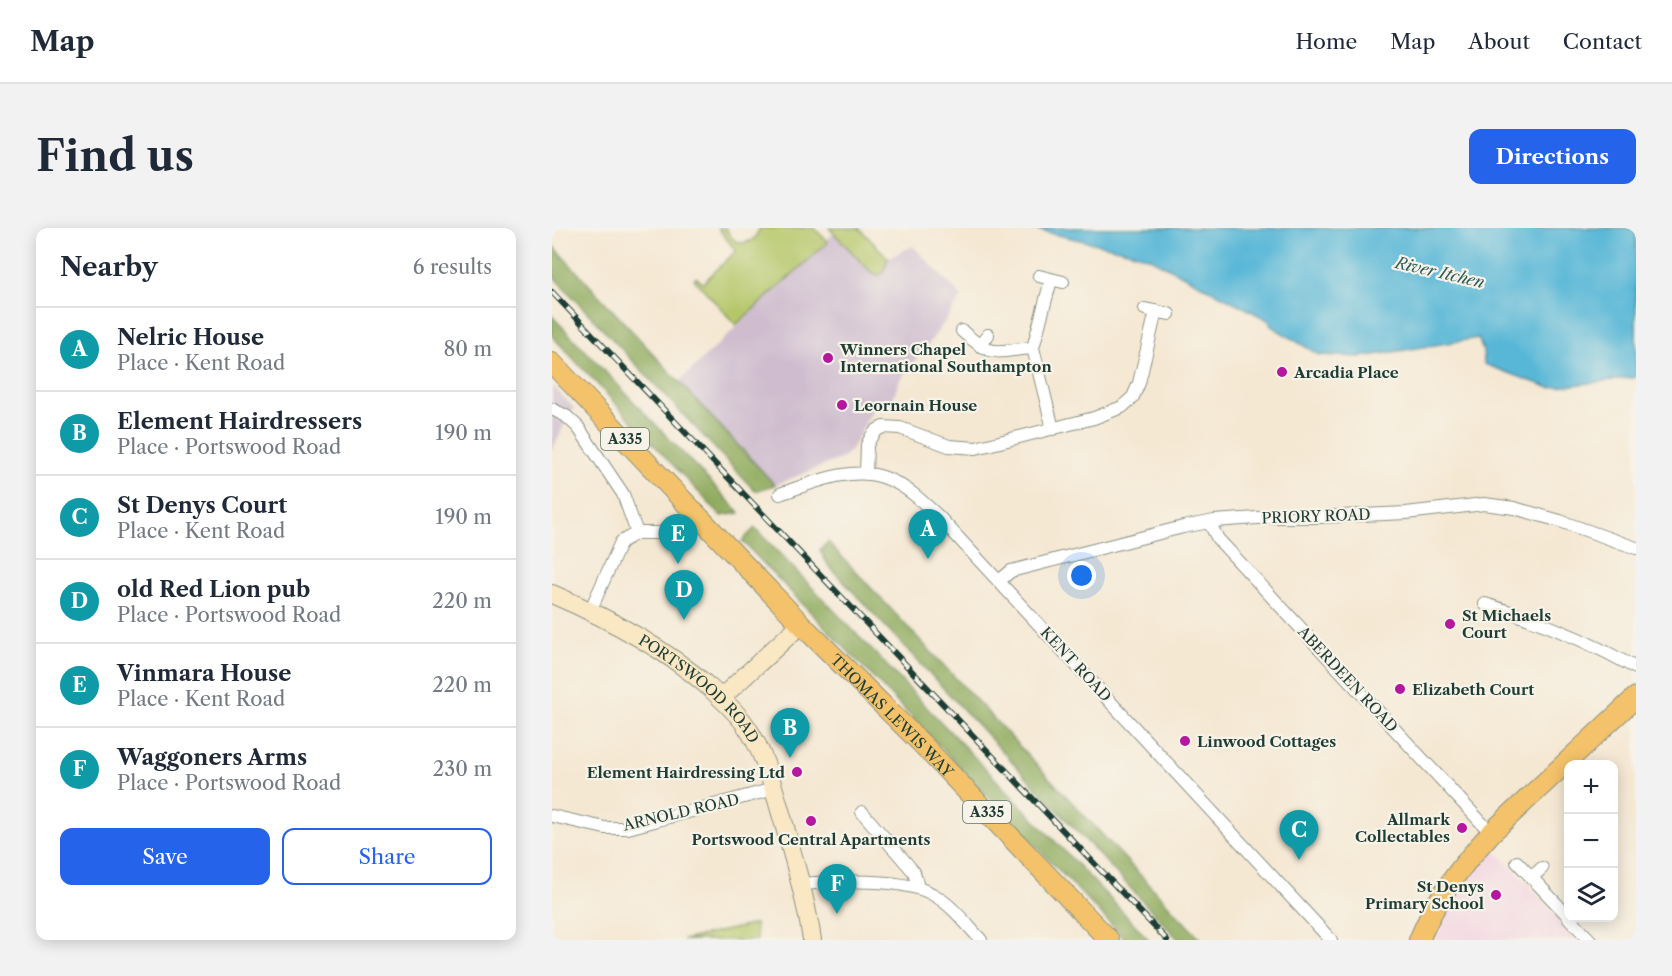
<!DOCTYPE html>
<meta charset="utf-8">
<style>
body{margin:0;font-family:"Libre Caslon Text",serif;background:#f2f2f3;color:#1f2937}
.controls{position:absolute;right:18px;bottom:18px;display:grid;overflow:hidden;border-radius:12px;box-shadow:0 3px 15px #0003}
.controls button{width:54px;height:54px;display:grid;place-items:center;padding:0;border:0;border-bottom:2px solid #e0e1e3;background:#fff;color:#1f2937;font:30px sans-serif}
.you{position:absolute;left:530px;top:348px;width:21px;height:21px;margin:-15px;border:4px solid #fff;border-radius:50%;background:#1a73e8;box-shadow:0 0 0 9px #1a73e833}
.badge{display:grid;place-items:center;width:39px;height:39px;border-radius:50%;background:#2563eb;color:#fff;font-size:20px;font-weight:700}
.pin{position:absolute;translate:-50% -50px;filter:drop-shadow(0 2px 3px #0008)}
.pin::after{content:'';position:absolute;top:32px;width:21px;height:18px;background:inherit;clip-path:polygon(0 0,100% 0,50% 100%)}
.list{margin:0;padding:0;list-style:none}
h2{display:flex;justify-content:space-between;align-items:center;height:78px;margin:0;padding:0 24px;font-size:26px}
h2 small{font-size:20px;font-weight:400;color:#747a83}
.list li{display:grid;grid-template-columns:39px 1fr auto;gap:18px;align-items:center;box-sizing:border-box;height:84px;padding:0 24px;border-top:2px solid #e0e1e3}
.list b{display:block;font-size:22px;white-space:nowrap}
.list p{margin:0;font-size:20px;white-space:nowrap;color:#747a83}
.list em{font-size:20px;font-style:normal;color:#747a83}
.actions{display:flex;gap:12px;padding:18px 24px}
.actions a{flex:1;padding:14px 0;border:2px solid #2563eb;border-radius:12px;text-align:center;font-size:21px;color:#2563eb}
.actions .main{background:#2563eb;color:#fff}
.icon{flex:none;width:33px;height:33px;fill:none;stroke:currentColor;stroke-width:2;stroke-linecap:round;stroke-linejoin:round}
.map{position:relative;flex:none;width:1084px;height:712px;overflow:hidden;border-radius:12px}
header{display:flex;align-items:center;gap:36px;box-sizing:border-box;height:84px;padding:0 30px;background:#fff;border-bottom:2px solid #e0e1e3}
header strong{font-size:28px}
nav{display:flex;gap:33px;margin-inline-start:auto;font-size:21px}
.intro{display:flex;align-items:center;justify-content:space-between;box-sizing:border-box;height:144px;padding:0 36px}
h1{margin:0;font-size:42px}
.button{padding:15px 27px;border-radius:12px;background:#2563eb;color:#fff;font-size:21px;font-weight:700}
main{display:flex;gap:36px;padding:0 36px}
aside{flex:1;background:#fff;border-radius:12px;box-shadow:0 3px 15px #0003}
.map>svg:first-child{display:block}
.built{fill:#f2cfe1}
.industrial{fill:#cfbdcf}
.green{fill:#b6c76a;stroke:#6a824f;stroke-width:1.5}
.forest{fill:#90ac5e;stroke:#587449;stroke-width:1.5}
.water{fill:#58b7d7;stroke:#3c7a86;stroke-width:1.5}
.lines{fill:none;stroke-linecap:round;stroke-linejoin:round}
.street-casing{stroke:#8a9284;stroke-width:14}
.secondary-casing{stroke:#8a9284;stroke-width:20}
.primary-casing{stroke:#8a9284;stroke-width:22}
.street{stroke:#fff;stroke-width:12}
.secondary{stroke:#fae7c3;stroke-width:18}
.primary{stroke:#f3c26a;stroke-width:20}
.rail-casing{stroke:#1f3d34;stroke-width:6}
.rail{stroke:#f7f3e8;stroke-width:4;stroke-dasharray:11;stroke-linecap:butt}
.poi-dot{fill:#b5179e;stroke:#f7f3e8;stroke-width:2}
.labels{text-anchor:middle;dominant-baseline:central;stroke-width:4.5;stroke-linejoin:round;paint-order:stroke}
.shield{fill:#f7f3e8;stroke:#60746a;stroke-width:1.5}
.shield-label{font-size:14px;font-weight:bold;fill:#1f3d34}
.poi-label{font-size:15px;font-weight:bold;fill:#1f3d34;stroke:#f7f3e8;text-anchor:start}
.street-label{font-size:15px;fill:#1f3d34;stroke:#f7f3e8}
.water-label{font-size:16px;font-style:italic;fill:#2d5c5d;stroke:#f7f3e8}
</style>
<header>
<strong>Map</strong>
<nav><a>Home</a><a>Map</a><a>About</a><a>Contact</a></nav>
</header>
<div class="intro"><h1>Find us</h1><a class="button">Directions</a></div>
<main>
<aside>
<h2>Nearby<small>6 results</small></h2>
<ul class="list">
<li><span class="badge" style="background:#0f9aa8">A</span><div><b>Nelric House</b><p>Place · Kent Road</p></div><em>80 m</em></li>
<li><span class="badge" style="background:#0f9aa8">B</span><div><b>Element Hairdressers</b><p>Place · Portswood Road</p></div><em>190 m</em></li>
<li><span class="badge" style="background:#0f9aa8">C</span><div><b>St Denys Court</b><p>Place · Kent Road</p></div><em>190 m</em></li>
<li><span class="badge" style="background:#0f9aa8">D</span><div><b>old Red Lion pub</b><p>Place · Portswood Road</p></div><em>220 m</em></li>
<li><span class="badge" style="background:#0f9aa8">E</span><div><b>Vinmara House</b><p>Place · Kent Road</p></div><em>220 m</em></li>
<li><span class="badge" style="background:#0f9aa8">F</span><div><b>Waggoners Arms</b><p>Place · Portswood Road</p></div><em>230 m</em></li>
</ul>
<div class="actions"><a class="main">Save</a><a>Share</a></div>
</aside>
<div class="map">
<svg width="1084" height="712" viewBox="0 0 1084 712">
<rect width="100%" height="100%" fill="#f7f3e8"/>
<filter id="ink" filterUnits="userSpaceOnUse"><feTurbulence type="fractalNoise" baseFrequency=".0167" numOctaves="2"/><feDisplacementMap in="SourceGraphic" scale="12" xChannelSelector="R" yChannelSelector="G"/><feConvolveMatrix kernelMatrix="1 2 1 2 8 2 1 2 1" color-interpolation-filters="sRGB"/></filter>
<filter id="wash" filterUnits="userSpaceOnUse"><feTurbulence type="fractalNoise" baseFrequency=".008" numOctaves="4" result="noise"/><feDisplacementMap in="SourceGraphic" scale="24" xChannelSelector="R" yChannelSelector="G"/><feGaussianBlur stdDeviation="1.35" result="paint"/><feColorMatrix in="noise" values="0 0 0 0 0 0 0 0 0 0 0 0 0 0 0 0 0 1.4 0 .05"/><feComposite in="paint" operator="in"/></filter>
<g filter="url(#wash)">
<rect width="100%" height="100%" fill="#f5e8d3"/>
<path class="built" d="M943 622 1027 712H1028H880L889 693 907 660 920 644Z"/>
<path class="industrial" d="M287 0H307L336 30 361 18 410 69 376 117 348 151 339 176 326 173 323 177 299 222 290 230 223 257 127 154Z
M0 157 22 180 11 199 0 223Z"/>
<path class="green" d="M166 0H174C180 14 188 19 202 11L208 0H262L276 14 184 97 142 51 144 49 151 55 184 23Z
M277 0H307L336 30 331 44 327 47 319 44Z
M203 696 205 712H131Z"/>
<path class="forest" d="M0 17 223 257 203 263 0 47Z
M0 88 188 285 169 288 0 108Z
M203 300 586 700 597 712H574L190 313Z
M276 314 649 712H627L276 337 268 322Z"/>
<path class="water" d="M476 0H1084V149L998 160 932 136 931 123 926 110 810 129 767 127 719 98 716 92 598 30 580 24Z"/>
</g>
<g filter="url(#ink)">
<g class="lines">
<g class="street-casing">
<path id="street" d="M487 48 511 54
M499 52 481 120 501 201
M593 81 617 86
M410 103C442 131 442 123 481 120
M428 118 436 107
M0 181 14 188 26 199 71 266 85 305
M314 246 315 217 319 209 325 202 331 199 348 200 397 218 424 220 542 190 570 179 581 169 587 155 604 83
M228 266C260 255 302 236 336 251 356 259 372 275 388 290L779 712
M657 294 666 311 939 605
M447 353 459 343 631 299 662 293 720 289H767L854 285 932 276 962 280 1008 293 1084 320
M933 376C986 392 1036 413 1084 440
M38 383 69 314 85 305H109
M310 584 362 644 366 659
M0 588 53 600H76L222 561
M965 634 1017 689
M979 650 990 640
M249 656C285 653 352 649 382 667 401 678 415 697 429 712
M1017 690 1038 712"/>
</g>
<g class="secondary-casing">
<g id="secondary">
<path id="s1" d="M0 366C56 390 111 419 157 459 169 470 182 482 192 495 213 524 222 562 232 596 243 635 254 672 260 712"/>
<path d="M169 470 249 396"/>
</g>
</g>
<g class="primary-casing">
<g id="primary">
<path id="s2" d="M0 135 249 396 369 515 557 712"/>
<path d="M867 712C885 669 908 639 939 605L1084 469"/>
</g>
</g>
<use href="#street" class="street"/>
<use href="#secondary" class="secondary"/>
<use href="#primary" class="primary"/>
<g class="rail-casing">
<path id="rail" d="M0 64 615 712"/>
</g>
<use href="#rail" class="rail"/>
</g>
</g>
<g class="poi-dot">
<circle cx="276" cy="130" r="6"/>
<circle cx="730" cy="144" r="6"/>
<circle cx="290" cy="177" r="6"/>
<circle cx="898" cy="396" r="6"/>
<circle cx="848" cy="461" r="6"/>
<circle cx="633" cy="513" r="6"/>
<circle cx="245" cy="544" r="6"/>
<circle cx="259" cy="593" r="6"/>
<circle cx="910" cy="600" r="6"/>
<circle cx="944" cy="667" r="6"/>
</g>
<g class="labels">
<g class="shield">
<rect x="49" y="200" width="48" height="22" rx="4.5"/>
<rect x="411" y="573" width="48" height="22" rx="4.5"/>
</g>
<g class="shield-label">
<text x="73" y="211">A335</text>
<text x="435" y="584">A335</text>
</g>
<g class="poi-label">
<text x="288" y="121">Winners Chapel<tspan x="288" dy="17">International Southampton</tspan></text>
<text x="742" y="144">Arcadia Place</text>
<text x="302" y="177">Leornain House</text>
<text x="910" y="387">St Michaels<tspan x="910" dy="17">Court</tspan></text>
<text x="860" y="461">Elizabeth Court</text>
<text x="645" y="513">Linwood Cottages</text>
<text x="233" y="544" text-anchor="end">Element Hairdressing Ltd</text>
<text x="898" y="591" text-anchor="end">Allmark<tspan x="898" dy="17">Collectables</tspan></text>
<text x="259" y="611" text-anchor="middle">Portswood Central Apartments</text>
<text x="932" y="658" text-anchor="end">St Denys<tspan x="932" dy="17">Primary School</tspan></text>
</g>
<g class="street-label">
<text transform="translate(764 288) rotate(-2)">PRIORY ROAD</text>
<text transform="translate(524 436) rotate(47)">KENT ROAD</text>
<text transform="translate(796 451) rotate(47)">ABERDEEN ROAD</text>
<text stroke="none"><textPath href="#s1" startOffset="177">PORTSWOOD ROAD</textPath></text>
<text stroke="none"><textPath href="#s2" startOffset="490">THOMAS LEWIS WAY</textPath></text>
<text transform="translate(129 584) rotate(-13)">ARNOLD ROAD</text>
</g>
<g class="water-label">
<text transform="translate(888 44) rotate(13)">River Itchen</text>
</g>
</g>
</svg>
<div class="controls">
<button>+</button>
<button>−</button>
<button><svg class="icon" aria-label="layers" viewBox="0 0 24 24"><path d="M12 4l9 5-9 5-9-5zM3 14l9 5 9-5"/></svg></button>
</div>
<div class="you"></div>
<div class="pin badge" style="left:376px;top:331px;background:#0f9aa8">A</div>
<div class="pin badge" style="left:238px;top:530px;background:#0f9aa8">B</div>
<div class="pin badge" style="left:747px;top:632px;background:#0f9aa8">C</div>
<div class="pin badge" style="left:132px;top:392px;background:#0f9aa8">D</div>
<div class="pin badge" style="left:126px;top:336px;background:#0f9aa8">E</div>
<div class="pin badge" style="left:285px;top:686px;background:#0f9aa8">F</div>
</div>
</main>
